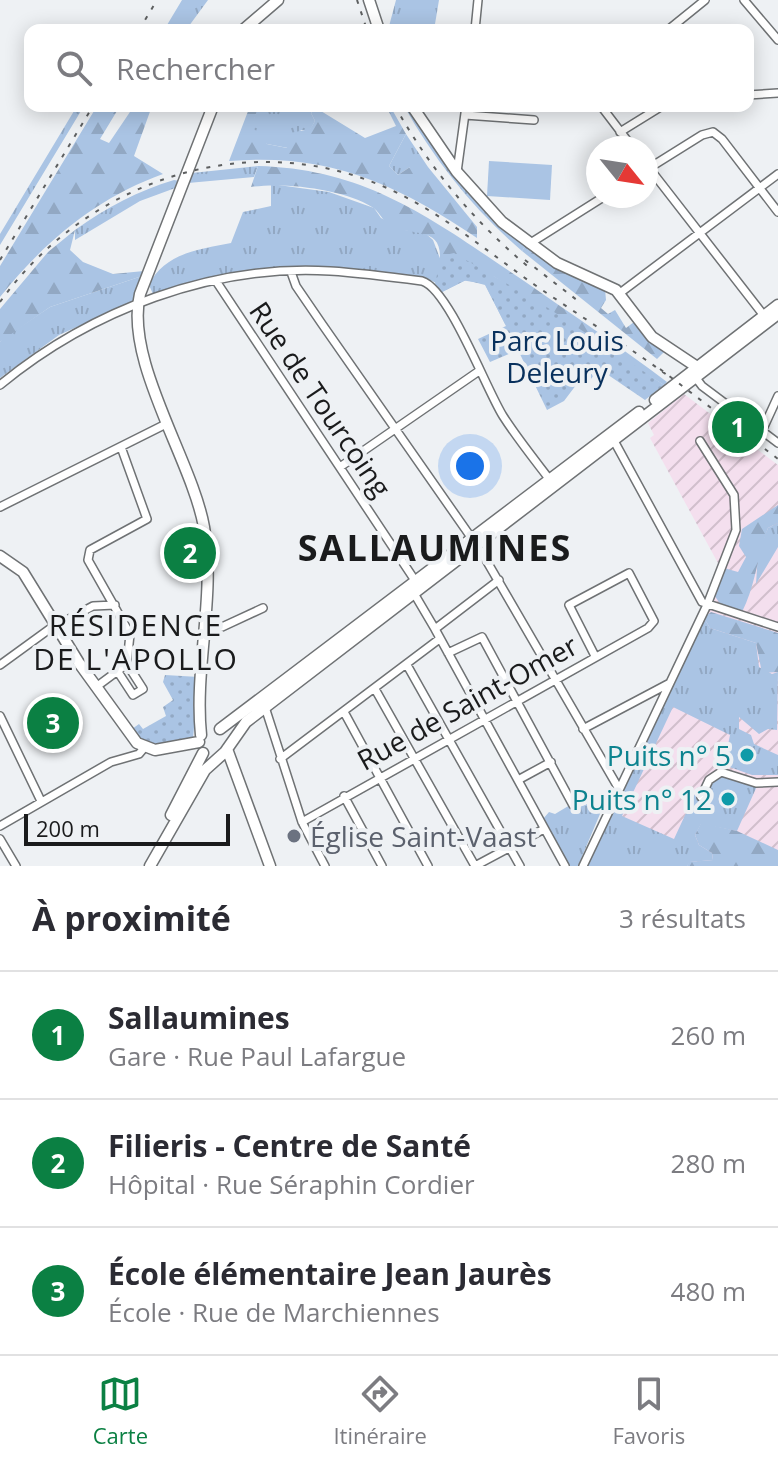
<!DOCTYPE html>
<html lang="fr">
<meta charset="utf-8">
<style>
body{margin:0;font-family:"Open Sans",sans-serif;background:#f2f2f3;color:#2b2b33}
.compass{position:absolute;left:586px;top:136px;width:72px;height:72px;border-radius:50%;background:#fff;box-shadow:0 4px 20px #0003;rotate:120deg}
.scale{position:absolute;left:24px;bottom:20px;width:206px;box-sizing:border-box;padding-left:8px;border:4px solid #1a1b1c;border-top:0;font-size:22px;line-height:28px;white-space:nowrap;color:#1a1b1c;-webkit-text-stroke:6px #eef1f4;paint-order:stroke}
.you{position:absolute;left:470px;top:466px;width:28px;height:28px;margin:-20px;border:6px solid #fff;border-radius:50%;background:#1a73e8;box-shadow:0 0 0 12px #1a73e833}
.badge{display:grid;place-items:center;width:52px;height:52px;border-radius:50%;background:#0b8043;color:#fff;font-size:26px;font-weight:700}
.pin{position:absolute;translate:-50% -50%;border:4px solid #fff;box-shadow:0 2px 8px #0006}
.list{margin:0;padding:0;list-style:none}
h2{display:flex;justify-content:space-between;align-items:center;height:104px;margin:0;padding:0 32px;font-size:34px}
h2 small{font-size:26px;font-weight:400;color:#7c7c81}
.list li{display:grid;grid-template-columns:52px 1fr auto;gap:24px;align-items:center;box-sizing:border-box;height:128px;padding:0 32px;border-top:2px solid #e1e1e2}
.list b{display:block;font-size:30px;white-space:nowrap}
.list p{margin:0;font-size:26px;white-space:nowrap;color:#7c7c81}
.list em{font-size:26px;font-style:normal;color:#7c7c81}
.icon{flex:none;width:44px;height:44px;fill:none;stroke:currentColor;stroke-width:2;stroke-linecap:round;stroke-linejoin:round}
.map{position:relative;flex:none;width:778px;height:866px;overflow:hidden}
.search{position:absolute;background:#fff;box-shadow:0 4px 20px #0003;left:24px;right:24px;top:24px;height:88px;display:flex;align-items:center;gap:20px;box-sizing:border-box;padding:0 28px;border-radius:16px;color:#7c7c81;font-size:30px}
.sheet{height:488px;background:#fff}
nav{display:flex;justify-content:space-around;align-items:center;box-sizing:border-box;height:112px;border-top:2px solid #e1e1e2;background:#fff;font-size:22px;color:#7c7c81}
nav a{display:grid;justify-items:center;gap:4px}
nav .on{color:#0b8043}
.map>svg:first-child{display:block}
.industrial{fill:url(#industrial-furrows)}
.grass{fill:url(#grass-tufts)}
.forest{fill:url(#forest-firs)}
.park{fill:url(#park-dots)}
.garden{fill:#aac4e4}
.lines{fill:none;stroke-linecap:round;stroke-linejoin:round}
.street-casing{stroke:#6f7274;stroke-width:10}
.secondary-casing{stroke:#6f7274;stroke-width:13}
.street{stroke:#fff;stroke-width:7}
.secondary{stroke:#fff;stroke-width:10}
.rail{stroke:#5d5f60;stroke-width:2;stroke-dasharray:4 8;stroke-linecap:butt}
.culture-dot{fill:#0f9aa8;stroke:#eef1f4;stroke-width:3}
.worship-dot{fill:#6b7280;stroke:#eef1f4;stroke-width:3}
.labels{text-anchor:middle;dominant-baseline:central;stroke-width:8;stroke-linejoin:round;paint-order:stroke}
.park-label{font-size:28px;fill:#09315d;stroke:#eef1f4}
.street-label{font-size:28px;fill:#1a1b1c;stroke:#eef1f4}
.culture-label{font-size:28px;fill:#0d838f;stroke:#eef1f4;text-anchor:end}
.worship-label{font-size:28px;fill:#5b616d;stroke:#eef1f4;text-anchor:start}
.neighbourhood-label{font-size:30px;letter-spacing:2px;fill:#1a1b1c;stroke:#eef1f4}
.district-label{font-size:36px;font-weight:bold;letter-spacing:2px;fill:#1a1b1c;stroke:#eef1f4}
</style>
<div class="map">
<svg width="778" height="866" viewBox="0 0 778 866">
<defs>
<pattern id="industrial-furrows" width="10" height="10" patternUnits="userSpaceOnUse" patternTransform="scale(2)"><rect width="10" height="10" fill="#f4dfee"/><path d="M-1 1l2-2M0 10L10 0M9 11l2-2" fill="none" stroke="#d1bfcc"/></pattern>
<pattern id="grass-tufts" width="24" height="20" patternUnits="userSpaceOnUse" patternTransform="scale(2)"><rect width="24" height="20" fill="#aac4e4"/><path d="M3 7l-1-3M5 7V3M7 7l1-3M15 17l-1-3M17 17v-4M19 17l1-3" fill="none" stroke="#92a8c3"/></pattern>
<pattern id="forest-firs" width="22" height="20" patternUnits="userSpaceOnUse" patternTransform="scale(2)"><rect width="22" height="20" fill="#aac4e4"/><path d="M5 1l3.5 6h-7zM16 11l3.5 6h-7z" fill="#92a8c3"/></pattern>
<pattern id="park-dots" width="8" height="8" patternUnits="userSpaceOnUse" patternTransform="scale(2)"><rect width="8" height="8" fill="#aac4e4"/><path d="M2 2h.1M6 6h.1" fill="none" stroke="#92a8c3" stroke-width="1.8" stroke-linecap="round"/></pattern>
</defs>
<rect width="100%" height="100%" fill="#eef1f4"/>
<path class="industrial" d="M684 394 778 465V866H578L699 614 719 565 650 438 654 435 648 423Z"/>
<path class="grass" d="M182 0H208L186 30H164Z
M396 0H439L434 30H388Z
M77 106H84L0 245V234Z
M258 106H313L316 108 311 113 315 121 310 130H301L288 148 267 144 251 128Z
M404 106H409C437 160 478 208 525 246L522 251C474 210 435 161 404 106Z
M406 134 428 167H410L398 175 389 166Z
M258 166 254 177 188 183 192 173Z
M174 180 180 181 178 187 140 201 75 240V230C107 207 138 191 174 180Z
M271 184 329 192 374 208 381 218 405 230 424 232 433 240 441 261 466 280 442 292 436 283 426 278 316 266 260 269 153 294 149 285C163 254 199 249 231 243L243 212 271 206Z
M142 276 132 302 59 335 0 378V342L4 338 50 307Z
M778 523V547L756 584 758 553 768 528Z
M704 618 710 628 756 643 759 667 772 674 778 672 777 730 768 729 759 734 739 717V729L751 735 754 744 778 755V775H752L724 765 730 735 673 707 622 816 674 839 698 787 699 796 704 798 711 782 724 776 757 786 737 831 701 824 695 835 699 845 712 853 713 860 690 862 687 866H586Z
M608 795 578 866H568L543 819 549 812 555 814 570 805 575 809Z"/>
<path class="forest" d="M97 106H120L100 139 109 143 134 106H152L134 156 163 174C96 198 44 242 0 297V266Z
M250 106H258L252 128 263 135 267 144 287 148 290 133 310 129 315 121 311 113 316 108 365 138 396 126 386 106H390L406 134 389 166 398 175 410 167H428L477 227V238C395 183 329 153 229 161Z
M258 166C371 169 437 223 527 283 574 316 621 347 667 382L664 385 611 352 588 383 582 378 592 364V338L493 276 506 326 485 284 437 276C451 221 413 239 389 225 382 220 379 211 372 207 344 189 284 182 251 187Z
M75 230 70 250 83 262 113 274 144 271 142 276 50 307 0 342V309L48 252Z
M525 246 569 274 605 289 606 300 601 308 608 314 615 310 626 328 634 322 665 351 657 359 522 251Z
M778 505V523L768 528C757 557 756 584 742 612L721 605 714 595 724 568 738 572 746 557 739 546 742 529Z
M711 612 778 633V672L762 673 756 643 710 628 704 618Z
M701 823 737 831 778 850V866H687L689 862 713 860 712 853 699 845 695 835Z"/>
<path class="park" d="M454 253 545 306 664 385 645 400 592 364 564 401 547 410 518 350 490 362 478 339 506 326 485 285 466 280 442 292 435 284 441 256Z
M165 675 199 677 193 738C170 743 148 752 132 729L139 724 143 729 166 716 163 707 173 700 163 682Z"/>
<path class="garden" d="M489 161 552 165 550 200 487 196Z"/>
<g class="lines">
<g class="street-casing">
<path id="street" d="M744 0 778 40
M475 30 478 0
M668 30 705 0
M748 95 778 93
M601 106 633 148
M465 115 534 120
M620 132 662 106
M646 164 765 317
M646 170 702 135 713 132 722 139 778 212
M457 172 466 106
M529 244 605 196
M291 272 296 286 322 324 482 553 619 789
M216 281 416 582
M620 293 778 174
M693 374 702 386 778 443
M0 385C91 310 212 264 330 271 361 273 392 277 422 281 449 289 486 389 503 416 517 438 534 459 550 480
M762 431 778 396
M613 439 702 602 778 627
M340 467 479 371
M0 507 166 424
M412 590 435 629 499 580
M69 619 93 606 115 605
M205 626 222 627 263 608
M435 629 565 866
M448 653 482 637 573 805
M0 665 55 625
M407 665 520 866
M118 672 133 695 143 689 127 664
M96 687 127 664 130 634 88 560 90 550 147 519 121 447
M375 689 475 866
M265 707 302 822 325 866
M344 712 428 866
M0 716 41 801
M583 729 668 684
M280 759 438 640
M518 780 551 762
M344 796 382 866
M701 797 709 780 721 772 756 783 778 782
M302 822 648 628 654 621 629 573 569 605 595 656
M0 826 111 762 139 754 144 748
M0 839 16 866
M475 866 544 829
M583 866 707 605 736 530 734 495 700 441"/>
</g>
<g class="secondary-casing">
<path id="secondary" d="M369 0 379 30
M243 30 278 0
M412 106 457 172 502 222 557 263 616 290 652 337 697 367
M655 400 778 305
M0 556 23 572 79 663 137 743 155 750 199 742
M220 729 639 412
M201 735C194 667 216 596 204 527 192 460 124 361 140 294L213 106
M227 749 270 866
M171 815 203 753
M150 866 205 770 225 752 246 722 778 314"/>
</g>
<use href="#street" class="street"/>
<use href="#secondary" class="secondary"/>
<path class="rail" d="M357 0 367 30
M139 30 157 0
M395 106C430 169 475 223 531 269
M0 260 93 106
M525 260 582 304
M0 302C85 183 242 127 380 185 435 208 483 248 532 283 577 314 623 343 667 375
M660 369 778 459"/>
</g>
<g class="culture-dot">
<circle cx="747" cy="755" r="8"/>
<circle cx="728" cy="799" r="8"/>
</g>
<circle class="worship-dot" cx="294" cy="836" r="8"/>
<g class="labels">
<g class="park-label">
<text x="557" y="340">Parc Louis<tspan x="557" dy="32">Deleury</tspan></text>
</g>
<g class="street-label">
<text transform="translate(321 399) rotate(56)">Rue de Tourcoing</text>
<text transform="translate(467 702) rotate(-29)">Rue de Saint-Omer</text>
</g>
<g class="culture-label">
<text x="731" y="755">Puits n° 5</text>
<text x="712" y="799">Puits n° 12</text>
</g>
<g class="worship-label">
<text x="310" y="836">Église Saint-Vaast</text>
</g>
<g class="neighbourhood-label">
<text x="136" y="624">RÉSIDENCE<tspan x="136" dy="34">DE L'APOLLO</tspan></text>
</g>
<g class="district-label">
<text x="435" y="547">SALLAUMINES</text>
</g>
</g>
</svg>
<svg class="compass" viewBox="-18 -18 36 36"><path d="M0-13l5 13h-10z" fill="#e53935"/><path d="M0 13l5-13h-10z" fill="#7c7c81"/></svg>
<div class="scale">200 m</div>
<div class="you"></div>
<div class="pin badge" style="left:738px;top:427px">1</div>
<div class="pin badge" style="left:190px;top:553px">2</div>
<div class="pin badge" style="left:53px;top:723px">3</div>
<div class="search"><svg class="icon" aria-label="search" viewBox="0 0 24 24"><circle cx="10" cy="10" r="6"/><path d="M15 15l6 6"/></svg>Rechercher</div>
</div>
<section class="sheet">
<h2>À proximité<small>3 résultats</small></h2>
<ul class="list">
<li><span class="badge">1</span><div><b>Sallaumines</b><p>Gare · Rue Paul Lafargue</p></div><em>260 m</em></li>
<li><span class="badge">2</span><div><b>Filieris - Centre de Santé</b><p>Hôpital · Rue Séraphin Cordier</p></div><em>280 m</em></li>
<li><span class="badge">3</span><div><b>École élémentaire Jean Jaurès</b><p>École · Rue de Marchiennes</p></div><em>480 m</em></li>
</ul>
</section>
<nav>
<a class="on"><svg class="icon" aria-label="map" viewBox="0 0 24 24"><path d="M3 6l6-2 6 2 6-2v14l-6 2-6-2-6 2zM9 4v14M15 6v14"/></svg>Carte</a>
<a><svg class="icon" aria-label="directions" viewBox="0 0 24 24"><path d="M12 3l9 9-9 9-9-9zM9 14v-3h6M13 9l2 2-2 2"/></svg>Itinéraire</a>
<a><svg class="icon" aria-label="saved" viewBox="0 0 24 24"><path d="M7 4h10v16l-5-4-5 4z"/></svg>Favoris</a>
</nav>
